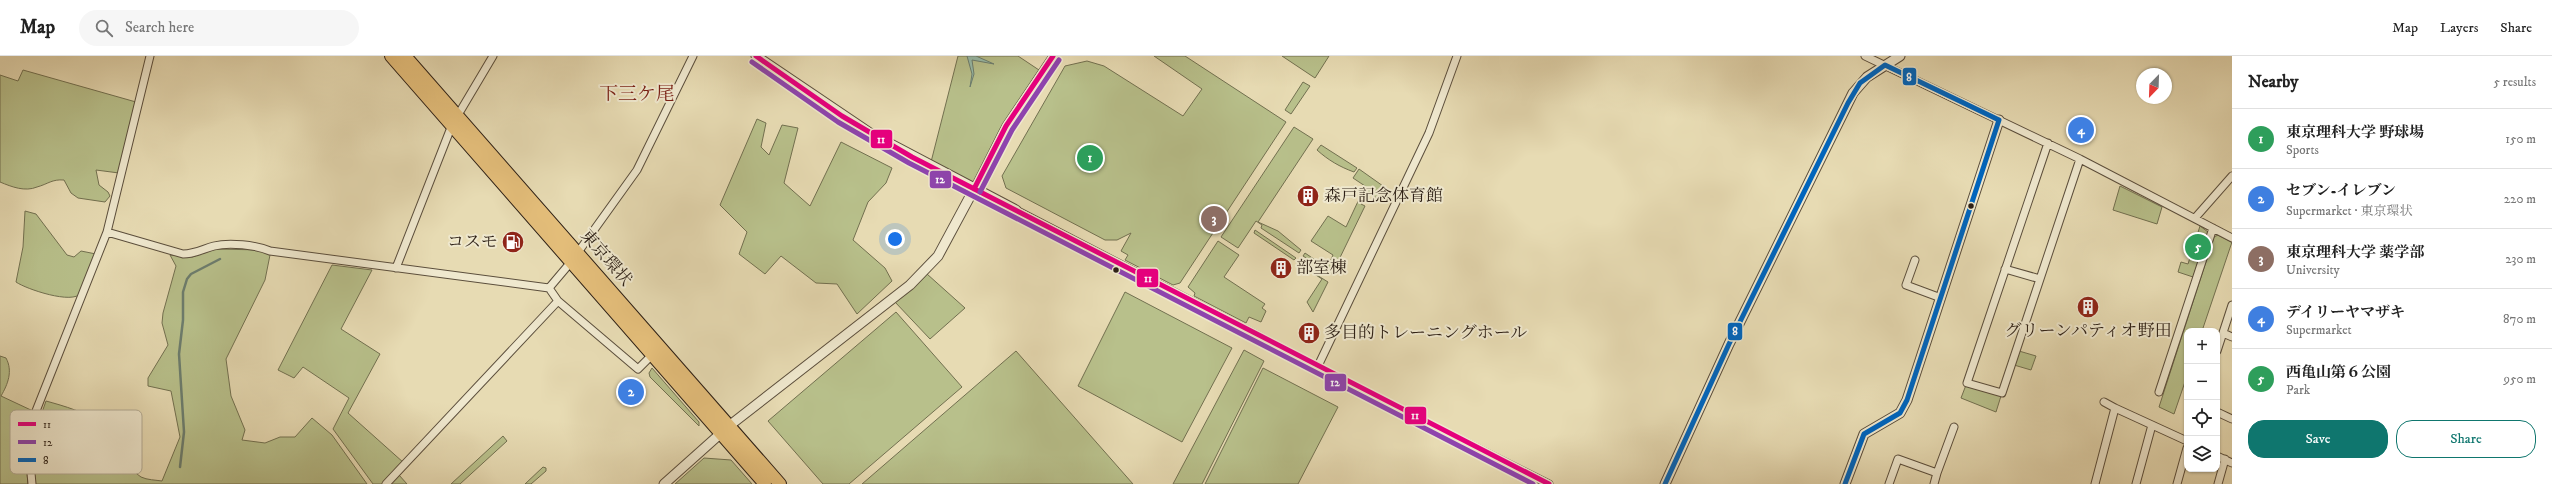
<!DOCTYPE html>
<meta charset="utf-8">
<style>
body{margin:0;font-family:"IM FELL DW Pica","Noto Serif JP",serif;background:#f6f6f6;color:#222}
.controls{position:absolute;right:12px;bottom:12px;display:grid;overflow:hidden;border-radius:8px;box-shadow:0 1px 3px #0004}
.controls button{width:36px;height:36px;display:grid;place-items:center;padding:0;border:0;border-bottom:1px solid #e0e0e0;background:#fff;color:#222;font:20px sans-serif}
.compass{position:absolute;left:2136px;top:12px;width:36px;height:36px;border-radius:50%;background:#fff;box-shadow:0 1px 3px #0004;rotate:203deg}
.you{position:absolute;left:895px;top:183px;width:14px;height:14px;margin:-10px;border:3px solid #fff;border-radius:50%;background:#1a73e8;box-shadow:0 0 0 6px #1a73e833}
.badge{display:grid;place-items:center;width:26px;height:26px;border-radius:50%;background:#0f766e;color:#fff;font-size:13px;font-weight:700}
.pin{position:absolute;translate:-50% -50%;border:2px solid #fff;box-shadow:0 1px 4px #0006}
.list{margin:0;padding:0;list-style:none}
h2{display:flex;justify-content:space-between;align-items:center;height:52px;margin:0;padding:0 16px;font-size:17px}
h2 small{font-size:13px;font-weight:400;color:#767676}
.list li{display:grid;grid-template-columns:26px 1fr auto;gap:12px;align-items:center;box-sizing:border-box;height:60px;padding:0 16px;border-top:1px solid #e0e0e0}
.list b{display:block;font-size:15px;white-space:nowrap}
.list p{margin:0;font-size:13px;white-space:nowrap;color:#767676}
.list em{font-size:13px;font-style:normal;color:#767676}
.actions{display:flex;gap:8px;padding:12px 16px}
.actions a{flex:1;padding:9px 0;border:1px solid #0f766e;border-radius:16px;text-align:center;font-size:14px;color:#0f766e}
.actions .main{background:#0f766e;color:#fff}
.icon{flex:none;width:22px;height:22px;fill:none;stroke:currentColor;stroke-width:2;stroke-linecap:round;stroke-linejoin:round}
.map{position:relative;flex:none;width:2232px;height:428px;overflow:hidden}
header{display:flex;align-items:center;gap:24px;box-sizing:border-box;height:56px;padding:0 20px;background:#fff;border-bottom:1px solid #e0e0e0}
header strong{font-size:19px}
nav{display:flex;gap:22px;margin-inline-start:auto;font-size:14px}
.search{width:280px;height:36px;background:#f6f6f6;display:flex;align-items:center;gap:10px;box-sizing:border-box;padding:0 14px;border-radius:22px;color:#767676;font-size:15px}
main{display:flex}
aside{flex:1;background:#fff}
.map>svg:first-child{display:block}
.green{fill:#b8c08b;stroke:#727050}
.water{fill:#97bba9;stroke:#6c7d6e}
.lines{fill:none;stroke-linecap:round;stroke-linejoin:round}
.stream{stroke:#6c7d6e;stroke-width:2.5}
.minor-casing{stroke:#5b4e3c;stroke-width:9}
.tertiary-casing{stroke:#5b4e3c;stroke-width:11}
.trunk-casing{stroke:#2c1f15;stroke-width:14}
.minor{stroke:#efe8ce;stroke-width:7}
.tertiary{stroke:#efe8ce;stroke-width:9}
.trunk{stroke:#e4be7a;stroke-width:12}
.bus-1-casing{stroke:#efe8ce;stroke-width:8}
.bus-2-casing{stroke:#efe8ce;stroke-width:8}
.bus-3-casing{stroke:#efe8ce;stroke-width:8}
.bus-1{stroke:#e5007d;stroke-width:5}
.bus-2{stroke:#8e44ad;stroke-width:5}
.bus-3{stroke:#0065bd;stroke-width:5}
.bus-dot{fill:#2c1f15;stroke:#efe8ce;stroke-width:1.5}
.labels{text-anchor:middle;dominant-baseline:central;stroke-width:4;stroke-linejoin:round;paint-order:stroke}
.poi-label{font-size:17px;fill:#2c1f15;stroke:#efe8ce;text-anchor:start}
.street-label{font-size:17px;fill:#2c1f15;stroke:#efe8ce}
.quarter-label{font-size:19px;fill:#7a1f14;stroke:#efe8ce}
.key{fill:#efe8ce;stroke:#b4ac96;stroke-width:1}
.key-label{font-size:11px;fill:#2c1f15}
.line-badge{stroke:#efe8ce;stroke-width:1.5}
.badge-label{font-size:11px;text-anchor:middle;font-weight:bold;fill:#fff}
</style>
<header>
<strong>Map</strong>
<div class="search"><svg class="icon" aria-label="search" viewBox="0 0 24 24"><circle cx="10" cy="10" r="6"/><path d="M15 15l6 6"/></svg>Search here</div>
<nav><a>Map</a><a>Layers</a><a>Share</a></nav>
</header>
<main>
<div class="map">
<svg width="2232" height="428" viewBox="0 0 2232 428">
<rect width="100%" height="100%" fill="#e7dbb3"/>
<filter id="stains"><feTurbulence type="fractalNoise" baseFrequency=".005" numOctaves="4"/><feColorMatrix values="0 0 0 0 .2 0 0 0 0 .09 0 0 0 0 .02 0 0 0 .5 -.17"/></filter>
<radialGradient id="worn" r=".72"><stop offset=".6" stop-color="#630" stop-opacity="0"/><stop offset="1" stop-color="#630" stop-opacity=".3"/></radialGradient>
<path class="green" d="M958 0H1018L1039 14 1000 73 973 128 931 106Z
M1154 0H1185L1286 66 1180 227 1173 229 1125 204 1128 199 1121 195 1131 177 1117 184H1105L1006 132 1002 120 1065 10 1087 5 1104 10 1183 60 1202 33Z
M1282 0H1329L1315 22Z
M23 14 136 46 119 117 96 114 99 129 108 136 110 140 105 146 78 142 71 137 64 124C52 123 48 128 37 131 25 136 12 131 0 126V19L18 25Z
M1303 26 1310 30 1291 58 1285 54Z
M757 63 766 67 761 91 769 99 782 69 798 72 784 127 810 150 841 86 892 112 886 127 868 146 853 184 885 212 892 225 857 258 837 228 816 227 781 200 765 218 739 198 747 176 720 149Z
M1294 71 1313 83 1258 166 1278 175 1301 194 1299 197 1261 172 1262 169 1256 165 1238 192 1221 181Z
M1321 89 1357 112 1354 116C1340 111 1328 104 1317 94Z
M1359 113 1383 130 1377 142 1363 134 1365 130 1353 122Z
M2120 130 2162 151 2157 168 2113 154Z
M1361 139 1365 141 1361 148 1365 150 1332 218 1303 200 1305 197 1327 212 1333 199 1311 185 1328 160 1346 171Z
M25 155 36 158 67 199 74 201 81 195 96 198C91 209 88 227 81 237 73 249 26 233 16 226L23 191Z
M2200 170 2208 176 2193 221 2178 216 2181 206 2188 208Z
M1255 174 1296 202 1294 204 1254 177Z
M2218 179 2232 186 2202 275H2187V320L2174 358 2159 351 2214 181Z
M1218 185 1239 199 1224 221 1265 248 1262 252 1266 255 1261 266 1249 261 1246 267 1194 240 1195 237 1188 231Z
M215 193 262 194 270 199 265 224 226 303 231 340 245 374 242 384 265 387 280 381H295L312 362 332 379 367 428H34L32 385 46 345C64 350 86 356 101 368 118 382 122 410 141 421 147 424 156 424 162 425L180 381 171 335 148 330V322L168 289 162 267 163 257 176 210 170 199 192 201Z
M1299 208 1328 226 1313 256 1307 246 1322 223Z
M332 209 372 214 341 273 380 298 348 357 404 407 383 428H373L333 373 349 342 303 311 294 322 278 314Z
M927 218 965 252 930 283 895 246Z
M1125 236 1232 292 1182 386 1078 330Z
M896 256 962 331 849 428H823L768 365Z
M1244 294 1264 305 1202 428H1173Z
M1016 295 1133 428H862Z
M2019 295 2036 300 2031 314 2014 309Z
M0 300 6 302C13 315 8 328 1 340L33 355 24 383 28 428H0Z
M652 312 699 366V370L650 321 649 317Z
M1263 312 1338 351 1298 428H1205Z
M1966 329 2001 340 1996 356 1961 342Z
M503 380 507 385 460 428H451Z
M704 402 731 404 752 428H675Z
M543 411 546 412V415L531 428H525Z
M399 419 407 428H389Z"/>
<path class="water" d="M967 0H976L994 8 972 4 974 18 970 31 972 18Z"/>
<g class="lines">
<path class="stream" d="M180 411 184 376 179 298 183 264V236L187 223 191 218 220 203"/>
<g class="minor-casing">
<path id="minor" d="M1865 0 2080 103 2232 182
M2048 87 1967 327 2002 337 2080 103
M974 133 1006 70 1053 0
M1016 154 1419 363 1549 428
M2195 162 2232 120
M107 176 183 198C195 198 203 193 214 190 229 186 256 189 270 195L549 232
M1915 204 1906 229 1941 242
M396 212 452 69 493 0
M2005 213 2040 223
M549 232 571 206 637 114 693 0
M549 232 558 245 638 313 652 299
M2223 277 2232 281
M2217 295 2232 249
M1318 310 1429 77 1457 0
M2159 336 2213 172
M2104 346 2115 352
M2217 356 2232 363
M2217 400 2232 407
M1937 417 1954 371
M32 428 28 384 32 365 107 176 150 0
M386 428 558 245
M1889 428 1898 403 1937 417 1934 428
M2095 428 2115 352 2187 385
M2136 428 2152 369
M2177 428 2187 392
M2218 428 2225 403"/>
</g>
<g class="tertiary-casing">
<path id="tertiary" d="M756 0 870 77 1016 154
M664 428 729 370 910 229 938 200 974 133
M1665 428 1729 288 1853 37 1867 21 1900 0
M1845 428 1864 378 1900 357 1907 344 1999 64"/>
</g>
<g class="trunk-casing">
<path id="trunk" d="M391 0 765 428
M405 0 780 428"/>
</g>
<use href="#minor" class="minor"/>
<use href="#tertiary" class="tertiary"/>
<use href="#trunk" class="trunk"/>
<g class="bus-1-casing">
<path id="bus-1" d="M756 0 842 60 912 101 1549 428
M974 133 1006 70 1053 0"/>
</g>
<g class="bus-2-casing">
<path id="bus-2" d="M752 6 838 66 909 107 1533 428
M980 136 1012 74 1059 4"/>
</g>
<g class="bus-3-casing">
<path id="bus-3" d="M1665 428 1729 288 1848 47 1860 27 1885 9 1999 64 1907 344 1900 357 1864 378 1845 428"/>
</g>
<use href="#bus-1" class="bus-1"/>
<use href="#bus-2" class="bus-2"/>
<use href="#bus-3" class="bus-3"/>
</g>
<defs>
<g id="building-disc" transform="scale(1.15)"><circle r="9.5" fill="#8f2418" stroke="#efe8ce"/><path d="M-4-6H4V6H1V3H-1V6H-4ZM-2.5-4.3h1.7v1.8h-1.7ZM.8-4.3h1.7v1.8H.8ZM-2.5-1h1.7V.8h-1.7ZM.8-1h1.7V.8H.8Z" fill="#fff"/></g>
<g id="fuel-disc" transform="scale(1.15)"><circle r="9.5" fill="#8f2418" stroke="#efe8ce"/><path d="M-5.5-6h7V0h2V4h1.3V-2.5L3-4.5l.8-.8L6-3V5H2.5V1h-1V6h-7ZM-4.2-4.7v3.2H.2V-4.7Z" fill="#fff"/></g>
</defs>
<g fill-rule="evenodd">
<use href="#building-disc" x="1308" y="140"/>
<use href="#fuel-disc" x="513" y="186"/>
<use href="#building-disc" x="1281" y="212"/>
<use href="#building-disc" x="2088" y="251"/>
<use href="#building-disc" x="1309" y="277"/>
</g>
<g class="bus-dot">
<circle cx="1971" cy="150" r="3.5"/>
<circle cx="1116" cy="214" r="3.5"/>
</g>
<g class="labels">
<g class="poi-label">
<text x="1324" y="140">森戸記念体育館</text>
<text x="498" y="186" text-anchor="end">コスモ</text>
<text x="1296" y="212">部室棟</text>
<text x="2088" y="275" text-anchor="middle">グリーンパティオ野田</text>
<text x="1324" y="277">多目的トレーニングホール</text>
</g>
<g class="street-label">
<text transform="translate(606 202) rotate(49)">東京環状</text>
</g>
<g class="quarter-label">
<text x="637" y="38">下三ケ尾</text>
</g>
</g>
<rect x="10" y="354" width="132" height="64" rx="6" class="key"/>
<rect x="18" y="366" width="18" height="4" fill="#e5007d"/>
<rect x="18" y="384" width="18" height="4" fill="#8e44ad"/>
<rect x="18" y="402" width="18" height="4" fill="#0065bd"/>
<g class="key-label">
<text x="43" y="372">11</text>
<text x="43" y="390">12</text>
<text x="43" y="408">8</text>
</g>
<g class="line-badge">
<rect x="1902" y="11" width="15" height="19" rx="4" fill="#0065bd"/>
<rect x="870" y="73" width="23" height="20" rx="4" fill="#e5007d"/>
<rect x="929" y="114" width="23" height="19" rx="4" fill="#8e44ad"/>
<rect x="1136" y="212" width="23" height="20" rx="4" fill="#e5007d"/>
<rect x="1727" y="266" width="16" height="19" rx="4" fill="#0065bd"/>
<rect x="1324" y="317" width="23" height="19" rx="4" fill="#8e44ad"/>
<rect x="1404" y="350" width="23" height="19" rx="4" fill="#e5007d"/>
</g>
<g class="badge-label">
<text x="1909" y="25">8</text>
<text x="881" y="87">11</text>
<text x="940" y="127">12</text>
<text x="1148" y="226">11</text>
<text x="1735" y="279">8</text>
<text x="1335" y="330">12</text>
<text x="1415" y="363">11</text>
</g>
<rect width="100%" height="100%" filter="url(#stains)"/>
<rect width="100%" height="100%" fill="url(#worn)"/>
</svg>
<div class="controls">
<button>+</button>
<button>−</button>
<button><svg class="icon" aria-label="locate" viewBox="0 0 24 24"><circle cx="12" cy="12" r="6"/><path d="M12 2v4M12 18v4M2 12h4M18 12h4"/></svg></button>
<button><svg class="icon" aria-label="layers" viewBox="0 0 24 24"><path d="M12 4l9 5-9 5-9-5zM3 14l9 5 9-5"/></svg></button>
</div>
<svg class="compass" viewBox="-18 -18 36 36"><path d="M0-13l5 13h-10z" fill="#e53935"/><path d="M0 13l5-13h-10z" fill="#767676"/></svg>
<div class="you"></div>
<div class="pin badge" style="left:1090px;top:102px;background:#2e9e5b">1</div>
<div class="pin badge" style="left:631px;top:336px;background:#3f7fe0">2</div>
<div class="pin badge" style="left:1214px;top:163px;background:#8d6e63">3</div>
<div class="pin badge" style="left:2081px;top:74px;background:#3f7fe0">4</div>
<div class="pin badge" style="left:2198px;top:191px;background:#2e9e5b">5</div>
</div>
<aside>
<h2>Nearby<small>5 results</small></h2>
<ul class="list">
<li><span class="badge" style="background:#2e9e5b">1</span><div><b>東京理科大学 野球場</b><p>Sports</p></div><em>150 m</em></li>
<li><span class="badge" style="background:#3f7fe0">2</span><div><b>セブン-イレブン</b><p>Supermarket · 東京環状</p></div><em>220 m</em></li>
<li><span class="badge" style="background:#8d6e63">3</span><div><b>東京理科大学 薬学部</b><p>University</p></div><em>230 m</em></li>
<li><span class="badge" style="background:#3f7fe0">4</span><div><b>デイリーヤマザキ</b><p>Supermarket</p></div><em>870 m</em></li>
<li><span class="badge" style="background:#2e9e5b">5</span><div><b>西亀山第６公園</b><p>Park</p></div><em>950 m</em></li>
</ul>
<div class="actions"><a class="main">Save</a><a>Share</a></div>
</aside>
</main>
